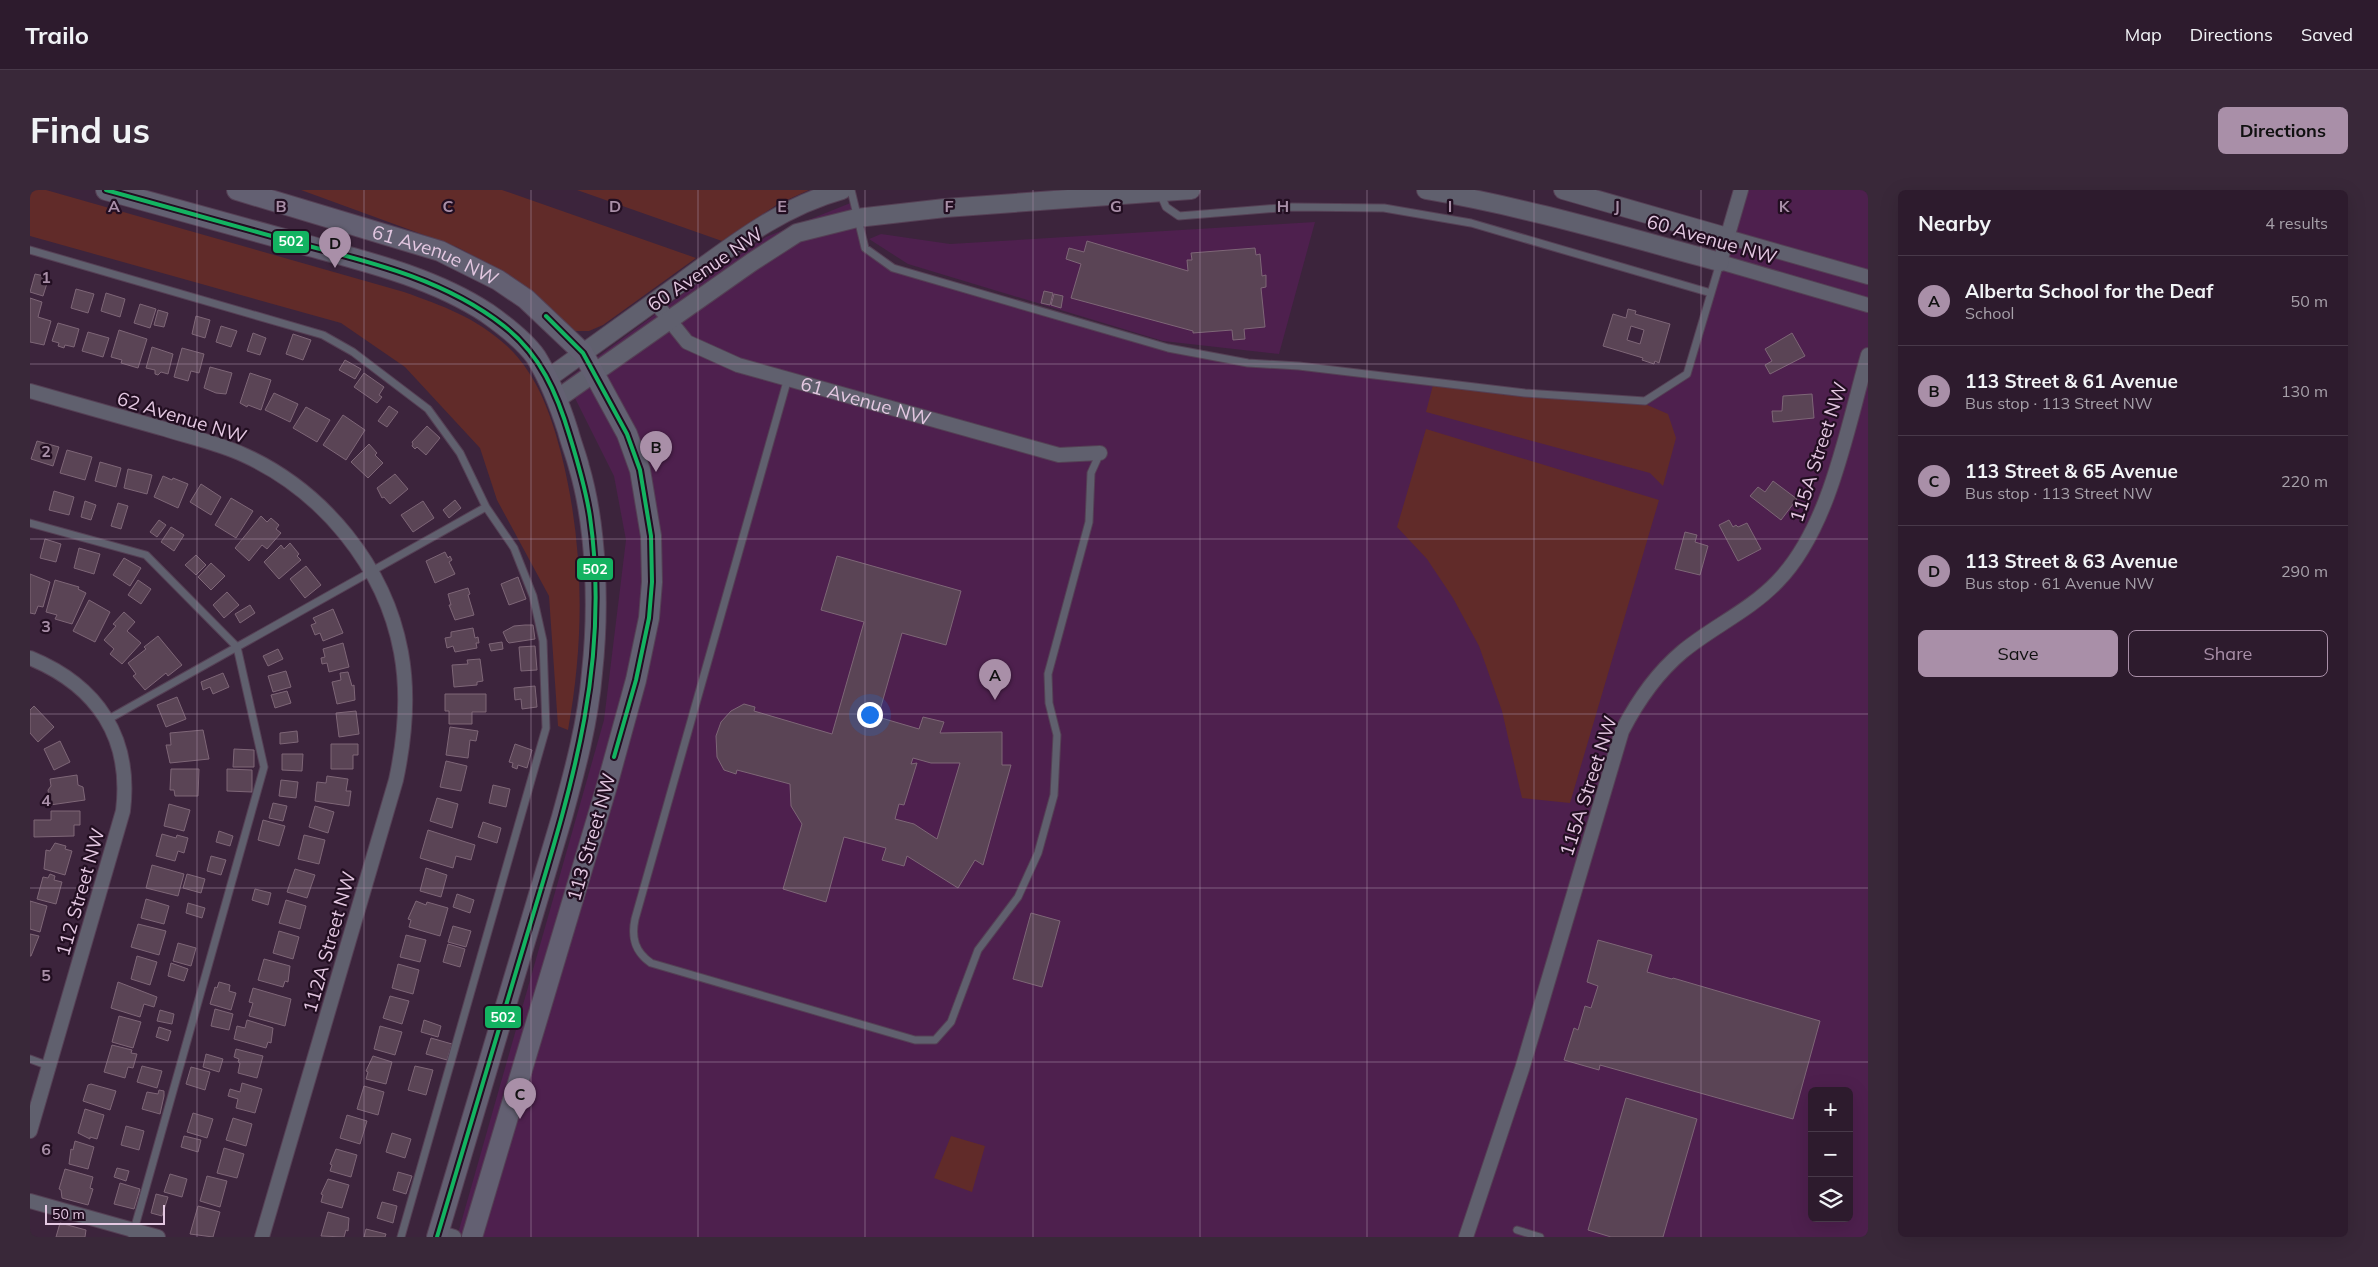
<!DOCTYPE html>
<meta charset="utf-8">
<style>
body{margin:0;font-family:Mulish,sans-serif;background:#392839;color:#f1f3f6}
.controls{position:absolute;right:15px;bottom:15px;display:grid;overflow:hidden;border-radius:8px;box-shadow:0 5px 20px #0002}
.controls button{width:45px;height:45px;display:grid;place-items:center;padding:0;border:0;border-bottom:1px solid #483949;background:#2d1b2d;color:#f1f3f6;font:25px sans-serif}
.scale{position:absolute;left:15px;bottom:12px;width:120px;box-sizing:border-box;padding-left:5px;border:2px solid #e4c8e2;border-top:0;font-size:14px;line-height:18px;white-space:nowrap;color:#e4c8e2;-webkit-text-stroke:4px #220e21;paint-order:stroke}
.you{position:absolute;left:839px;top:524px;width:18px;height:18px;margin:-12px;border:4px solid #fff;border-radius:50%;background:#1a73e8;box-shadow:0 0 0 8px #1a73e833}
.badge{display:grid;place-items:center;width:32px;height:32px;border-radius:50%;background:#a98fa8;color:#111;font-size:16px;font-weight:700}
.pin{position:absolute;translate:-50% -41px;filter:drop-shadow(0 1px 2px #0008)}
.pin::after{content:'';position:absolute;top:26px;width:18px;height:15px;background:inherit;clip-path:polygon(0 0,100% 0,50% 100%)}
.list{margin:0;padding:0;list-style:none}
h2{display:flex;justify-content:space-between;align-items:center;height:65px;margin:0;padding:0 20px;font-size:21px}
h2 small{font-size:16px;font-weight:400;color:#a7a1aa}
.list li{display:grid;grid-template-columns:32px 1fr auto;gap:15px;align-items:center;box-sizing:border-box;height:90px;padding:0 20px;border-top:1px solid #483949}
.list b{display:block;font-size:19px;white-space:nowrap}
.list p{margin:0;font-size:16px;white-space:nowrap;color:#a7a1aa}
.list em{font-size:16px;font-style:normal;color:#a7a1aa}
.actions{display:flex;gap:10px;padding:15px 20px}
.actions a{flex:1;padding:11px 0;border:1px solid #a98fa8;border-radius:8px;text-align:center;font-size:18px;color:#a98fa8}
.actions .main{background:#a98fa8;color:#111}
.icon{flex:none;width:28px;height:28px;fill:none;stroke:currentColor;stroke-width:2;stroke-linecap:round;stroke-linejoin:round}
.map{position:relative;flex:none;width:1838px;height:1047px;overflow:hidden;border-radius:8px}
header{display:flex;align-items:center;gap:30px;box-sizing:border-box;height:70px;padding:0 25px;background:#2d1b2d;border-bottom:1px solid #483949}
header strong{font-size:24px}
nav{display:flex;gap:28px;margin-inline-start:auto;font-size:18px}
.intro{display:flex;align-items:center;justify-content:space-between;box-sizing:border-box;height:120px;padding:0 30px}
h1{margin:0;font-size:35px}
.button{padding:12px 22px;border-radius:8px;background:#a98fa8;color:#111;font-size:18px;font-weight:700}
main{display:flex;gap:30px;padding:0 30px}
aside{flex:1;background:#2d1b2d;border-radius:8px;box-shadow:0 5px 20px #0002}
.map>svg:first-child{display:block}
.built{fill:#4e204e;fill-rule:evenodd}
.green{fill:#612b29}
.building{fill:#5a4455;stroke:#7e6677;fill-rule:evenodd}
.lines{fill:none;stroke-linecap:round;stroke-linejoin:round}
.service-casing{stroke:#554055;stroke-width:9}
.minor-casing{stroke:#554055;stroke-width:16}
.tertiary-casing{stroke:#554055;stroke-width:20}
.secondary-casing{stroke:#554055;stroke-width:22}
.service{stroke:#60606e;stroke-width:7}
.minor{stroke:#60606e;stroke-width:14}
.tertiary{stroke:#60606e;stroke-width:18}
.secondary{stroke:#636072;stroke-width:20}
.bus-1-casing{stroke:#220e21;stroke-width:8}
.bus-1{stroke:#13b361;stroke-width:4}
.grid{fill:none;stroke:#a98fa8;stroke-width:1;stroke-opacity:0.55}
.labels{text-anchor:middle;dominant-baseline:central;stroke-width:4.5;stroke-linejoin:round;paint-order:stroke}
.street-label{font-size:19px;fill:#e4c8e2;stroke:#220e21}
.grid-label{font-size:16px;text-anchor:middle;font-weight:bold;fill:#a98fa8;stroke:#220e21;stroke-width:4.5;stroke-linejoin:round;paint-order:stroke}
.line-badge{stroke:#220e21;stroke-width:2}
.badge-label{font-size:14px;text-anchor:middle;font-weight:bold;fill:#fff}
</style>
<header>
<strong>Trailo</strong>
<nav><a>Map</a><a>Directions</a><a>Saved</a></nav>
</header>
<div class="intro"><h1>Find us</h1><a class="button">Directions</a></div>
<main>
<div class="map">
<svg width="1838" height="1047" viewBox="0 0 1838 1047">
<rect width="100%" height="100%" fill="#3c243c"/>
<path class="built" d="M1711 0H1838V1047H427L574 530 596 350 584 286 536 190 657 101 736 47 823 12 835 58 863 78 1138 158 1218 173 1495 203 1615 211 1657 184ZM1782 901H1819V1028H1782Z
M1285 32 1249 164 1133 151 878 74 839 49 851 44 920 54Z"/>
<path class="green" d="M0 0H16L374 102C413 116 445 127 477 156 507 184 521 224 531 263 554 354 555 447 538 540L528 536 519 406 467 310 450 258 375 177 311 133 0 46Z
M271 0H472L666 68 573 135 559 141H545L461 75 427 57Z
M547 0H779L748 14 692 51Z
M1403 195 1615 214 1638 224 1646 248 1633 296 1620 283 1396 222Z
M1396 239 1629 310 1540 613 1492 608 1472 521 1449 456 1423 408 1397 369 1367 337Z
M921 946 955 956 942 1002 904 988Z"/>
<path class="building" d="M1057 51 1158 81 1157 70H1162L1161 63 1225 58 1226 65 1230 64 1232 86 1236 85V97L1231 98 1235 137 1214 139 1215 149 1203 150 1202 140 1163 143V141L1041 108 1051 74 1036 69 1039 58 1054 62Z
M5 84 19 87 13 106 0 102Z
M46 99 64 104 58 123 41 118Z
M1014 101 1023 103 1020 115 1011 113Z
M76 103 95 109 90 127 71 121Z
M1024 104 1033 106 1031 118 1021 115Z
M0 108 12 112 8 127 21 131 14 155 0 152Z
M110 114 126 119 120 138 104 133Z
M1598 119 1606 121 1605 124 1640 134 1629 173 1625 171 1624 174 1612 170 1613 168 1573 156 1583 124 1596 128ZM1601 136 1614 140 1610 154 1597 150Z
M128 120 138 123 134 137 124 135Z
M166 126 180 130 175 148 162 144Z
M28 133 49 139 44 157 35 155 34 158 28 156 29 153 22 151Z
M191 136 207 141 201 157 186 152Z
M89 140 117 149 108 178 91 173 92 170 81 167Z
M58 142 79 148 73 167 52 161Z
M223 143 236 148 230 165 217 161Z
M1762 143 1775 166 1740 184 1735 175 1742 171 1735 159Z
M263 144 281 150 273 170 256 164Z
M122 157 143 164 138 184 131 182 128 185 125 184V180L116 178Z
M152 158 174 164 169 183 161 181 158 191 144 187Z
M315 170 331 179 325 189 309 180Z
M180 177 202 183 196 204 186 203 174 198Z
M220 183 241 190 231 220 218 215 217 217 210 213Z
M334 183 354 197 349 205 352 207 347 213 324 197Z
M244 203 268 214 260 232 235 220Z
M1782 204 1784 228 1743 232 1742 221H1752L1753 206Z
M359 216 368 222 357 237 348 231Z
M276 217 300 230 287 252 263 238Z
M313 225 335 240 316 270 293 255Z
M397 236 410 248 396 265 387 257 385 259 382 256 383 254 382 252Z
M7 251 29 257 23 276 1 269Z
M339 254 347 263 345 265 353 273 338 288 321 272Z
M37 260 62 267 55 290 30 283Z
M70 272 91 278 86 297 65 291Z
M98 279 122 285 117 304 94 298Z
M365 284 378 299 360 314 354 307 352 308 347 298Z
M133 286 142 290 143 288 158 294 148 318 124 307Z
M1743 291 1767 309 1751 330 1720 306 1728 297 1735 302Z
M171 294 191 307 181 325 160 312Z
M24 301 44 307 39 325 19 320Z
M201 308 223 321 206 348 185 335Z
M425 310 431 318 419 328 413 320Z
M55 311 66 315 61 330 51 327Z
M393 311 404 328 383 342 371 325Z
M88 313 98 316 91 339 81 336Z
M231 326 237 332 241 328 249 335 246 339 251 343 237 359 232 355 219 371 205 358Z
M129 330 136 335 127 347 120 342Z
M1699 330 1703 337 1706 335 1708 337 1717 333 1731 359 1708 371 1689 335Z
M141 337 154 345 144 361 131 352Z
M1655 342 1667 345 1665 352 1678 356 1670 385 1645 379Z
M15 349 31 354 26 372 10 368Z
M260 353 269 364 267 366 271 370 249 389 234 372 251 355 254 359Z
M49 358 70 364 64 384 44 378Z
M415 362 418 368 420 366 422 370 419 372 425 384 405 393 396 371Z
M166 365 176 375 166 385 155 375Z
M807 366 931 401 916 455 872 443 848 527 889 539 893 527 914 532 910 543 972 542V575H981L953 675 945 670 928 698 877 666 874 676 852 670 856 658 814 647 796 712 753 699 772 634 761 616 760 594 707 580 706 584 694 580 687 567 686 546 691 532 701 521 714 514 725 517 724 521 802 544 834 432 791 420ZM883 568 901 573H930L907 649 884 634 865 629 869 614 874 615 887 573 881 574Z
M94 368 111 378 100 396 83 385Z
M181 373 195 386 181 400 168 387Z
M276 376 291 395 275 408 260 389Z
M0 384 20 392 13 417 8 416 5 424 0 423Z
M488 387 496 409 479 415 471 394Z
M25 390 49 397 48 399 56 403 42 434 25 429 27 425 16 422Z
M108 390 121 399 111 414 98 405Z
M438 398 440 404 438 405 444 425 425 430 419 415H421L418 404Z
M197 402 209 415 194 428 183 415Z
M59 410 80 422 65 452 43 441Z
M220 415 225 423 210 433 205 424Z
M303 419 313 443 293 451 290 443 285 445 281 435 286 433 283 428Z
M94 422 105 432 97 441 111 453 92 474 80 464 84 459 74 450 86 436 83 434Z
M495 435H503L505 449 479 453 477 451 473 442 484 436Z
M443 438 445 448 448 447 449 453H446L447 458 425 462 423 456 417 458 415 448 421 447V442Z
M128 446 152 475 138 486 136 483 115 500 103 486 106 484 98 473 116 459 114 457Z
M472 452 473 459 461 461 459 454Z
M313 453 319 477 299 482 297 473 292 474 291 468 295 467 293 459Z
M505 456 507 480 491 481 489 457Z
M248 459 253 469 238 476 233 466Z
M450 469 453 491 447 492V495L424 497 422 475 438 474 437 470Z
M256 481 261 497 243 502 238 486Z
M318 482 322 496 324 495 325 510 307 514 302 492 311 490 310 483Z
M193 483 199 497 183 504 180 497 173 500 171 492Z
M505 496 507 517 492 519 491 509 485 510 484 498Z
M257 501 261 513 245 518 241 505Z
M415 504H456V522H442V534H419V521H415Z
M147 507 156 529 136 537 127 515Z
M4 516 24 537 8 552 0 543V520Z
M326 521 329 544 309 547 306 523Z
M420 537 448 541 446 551 440 550 438 568 416 565Z
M173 540 179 569 140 573 136 555H141L140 543Z
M267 541 268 552 250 554V543Z
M30 551 40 572 24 580 14 559Z
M301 554H328V565H323V579H301Z
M485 554 502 560 497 578 488 575 487 579 482 577 483 573 479 572Z
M204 559 224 560V577H203Z
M252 564H273L272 581 252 580Z
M416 571 437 576 431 601 410 597Z
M141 579H169L168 606H145L144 600H140Z
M197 579 222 580V602L197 601Z
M47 585 48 595 53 597 55 610 20 615 18 600 21 596 20 589Z
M297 586 318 589 316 601H321L319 616 285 611 287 592 296 593Z
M251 590 268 592 266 608 249 606Z
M463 595 480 599 476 617 459 613Z
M407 608 428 614 422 638 400 631Z
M243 613 257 616 253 631 239 628Z
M139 614 160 620 154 641 134 636Z
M285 616 304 622 298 643 279 637Z
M21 621H50V635H44V646L4 647V630H21Z
M233 630 255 636 249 656 228 650Z
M453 632 471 638 467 653 448 647Z
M398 640 445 655 441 670 426 666 423 678 390 668Z
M189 641 203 646 200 656 186 652Z
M132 644 146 648 147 645 158 648 154 663 148 661 145 671 126 666Z
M274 645 295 650 289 674 268 669Z
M25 653 36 656 35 659 42 661 35 685 14 679 16 660 20 661Z
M181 666 196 670 191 685 177 681Z
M122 675 154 684 148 706 116 698Z
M396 678 417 685 411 707 390 701Z
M265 679 285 685 277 708 257 702Z
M20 684 25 686 24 690 32 692 26 714 7 709 13 687 18 688Z
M157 684 175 689 171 703 153 698Z
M225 699 241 703 238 715 222 710Z
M427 704 444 710 440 723 423 717Z
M116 709 139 716 134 734 111 728Z
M256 710 276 716 270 739 249 733Z
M0 711 17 716 10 742 0 739Z
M386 711 396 715 397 712 418 718 410 746 379 737 381 730 378 729Z
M158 713 175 718 172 728 156 723Z
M1001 723 1030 731 1012 797 983 789Z
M108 734 136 741 129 765 101 757Z
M423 736 441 741 436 757 418 752Z
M249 741 269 747 263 769 243 763Z
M0 744 9 746 1 766H0Z
M376 745 396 750 390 772 370 767Z
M1568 750 1622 765 1617 782 1642 789 1643 788 1790 831 1763 929 1570 875 1569 880 1534 870 1544 838 1548 840 1555 816 1561 818 1568 796 1557 792Z
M148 753 166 758 161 776 143 771Z
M418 754 435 759 430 777 413 772Z
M107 766 127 772 120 795 101 789Z
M234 769 260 776 258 792 255 791 253 797 228 790Z
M141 773 158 779 154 791 138 786Z
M368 774 389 780 383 804 362 798Z
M88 792 127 807 124 817 114 814 110 827 81 818Z
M189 792 200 795 199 801 206 803 201 820 180 814 185 797 187 798Z
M223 798 261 809 255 836 219 826 223 813 219 812Z
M360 806 379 811 372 834 353 828Z
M185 819 203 824 199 840 181 836Z
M130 820 144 824 142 834 127 831Z
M89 826 111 832 103 858 82 852Z
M217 830 243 838 241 853 238 852 236 858 204 849 207 836 215 838Z
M394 830 411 836 408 847 391 842Z
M350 836 372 842 365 865 344 859Z
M129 837 141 841 138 851 126 847Z
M401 848 422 854 417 870 396 864Z
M82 855 102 860 101 863 107 864 103 878 98 877 95 888 74 882Z
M206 859 233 866 227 888 208 883 210 873 208 872 209 869 204 867Z
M176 864 193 869 189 882 173 877Z
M343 866 362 872 356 894 336 889 338 882 336 881Z
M112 876 132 881 127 898 107 892Z
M385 876 403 880 396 905 378 900Z
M161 877 180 882 175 900 156 894Z
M212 893 232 899 225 923 206 918 208 909 198 906 200 899 210 902Z
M61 894 86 901 80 920 53 911 58 895Z
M334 896 354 902 348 925 327 919Z
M129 900 134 901V906L130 924 112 919 117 902 128 904Z
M1596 908 1667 929 1633 1047H1581L1558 1040Z
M55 919 74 925 67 949 60 947V949L48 943Z
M163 923 183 929 177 948 157 942Z
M317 925 337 931 330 954 310 948Z
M203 928 222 934 216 956 196 950Z
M96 936 114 941 109 960 91 955Z
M362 943 381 949 375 968 356 962Z
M154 946 171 950 168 962 151 957Z
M45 951 64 957 58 979 39 974 41 959 43 960Z
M194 958 214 964 207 988 187 983Z
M306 959 327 965 321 987 300 981 302 975 300 974Z
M87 978 99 981 96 991 84 987Z
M35 979 63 987 60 998 63 999 58 1015 32 1008 31 1000 29 999Z
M368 982 382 986 376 1004 363 1000Z
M140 984 157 989 152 1007 134 1002Z
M177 986 197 991 190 1017 170 1011Z
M298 989 319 995 312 1018 291 1012 293 1005 291 1004Z
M90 993 110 999 104 1019 84 1014Z
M126 1004 138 1007 132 1026 121 1023Z
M352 1012 367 1016 363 1033 347 1028Z
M168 1016 190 1022 183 1047 160 1044Z
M298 1022 319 1028 318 1041 316 1040 314 1047 291 1046Z
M30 1033 56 1040 55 1047H26Z
M336 1039 356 1044 355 1047H334Z"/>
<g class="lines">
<g class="service-casing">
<path id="service" d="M821 0 835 58 863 78 1138 158 1218 173 1269 176 1495 203 1615 211 1657 184 1690 73
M1130 3 1136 17 1149 26 1262 17 1354 18 1441 33 1681 103
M0 60 293 145 323 162 398 219 430 263 456 317 484 358 503 406 513 451 516 538 371 1047
M758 188 605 729C601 748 605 762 621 773L885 850H905L921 832 948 760 988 707 1008 663 1024 605 1027 545 1019 513 1018 484 1059 332 1061 283 1070 263
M0 333 116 365 207 457 234 577 102 1047
M77 530 456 317
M0 869 19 876
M1487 1040 1510 1047"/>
</g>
<g class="minor-casing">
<g id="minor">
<path d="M1711 0 1690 72 1838 115"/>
<path d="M1697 47 1838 87"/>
<path id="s1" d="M625 112 657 152 708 175 1029 265 1070 263"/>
<path d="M0 201C44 213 87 226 131 238 159 247 188 253 214 265 293 301 355 376 371 462 379 505 375 548 366 590L232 1047"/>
<path d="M0 468C68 496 102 548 93 621L0 941"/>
<path d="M0 1011 128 1047"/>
<path d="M408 1042 424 1047"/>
<path d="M1436 1047 1492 879 1592 541C1607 512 1627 483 1652 462 1682 437 1719 421 1747 392 1800 338 1817 238 1838 165"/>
</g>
</g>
<g class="tertiary-casing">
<path id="tertiary" d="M1396 0C1496 17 1593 46 1690 72
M1533 0 1697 47
M517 189C562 157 607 124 652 92 703 55 750 17 812 0
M527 209 722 72 767 43 827 28 915 18 1161 0"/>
</g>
<g class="secondary-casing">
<g id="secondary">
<path d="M76 0C141 18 206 36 272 54 334 71 402 87 457 123 474 135 494 150 506 167 520 190 530 216 538 241 541 253 546 265 549 277 567 338 569 420 562 483 558 532 545 580 532 627L407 1047"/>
<path id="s2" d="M207 0 410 61 468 90 496 109 553 163 597 244 610 280 621 346 622 392 619 428 606 490 576 599 442 1047"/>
</g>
</g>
<use href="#service" class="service"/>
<use href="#minor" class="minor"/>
<use href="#tertiary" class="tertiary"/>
<use href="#secondary" class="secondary"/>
<g class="bus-1-casing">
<path id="bus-1" d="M76 0C138 17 201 35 263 52 336 71 413 88 474 136 510 164 527 203 540 247 548 273 556 300 560 327 582 480 537 611 494 755 465 852 436 950 407 1047
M516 126 553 163 597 244 610 280 621 346 622 392 619 428 606 490 584 567"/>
</g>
<use href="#bus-1" class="bus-1"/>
</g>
<path class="grid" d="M167 0V1047M334 0V1047M501 0V1047M668 0V1047M835 0V1047M1003 0V1047M1170 0V1047M1337 0V1047M1504 0V1047M1671 0V1047M0 174H1838M0 349H1838M0 524H1838M0 698H1838M0 872H1838"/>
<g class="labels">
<g class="street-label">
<text transform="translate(1682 49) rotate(16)">60 Avenue NW</text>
<text stroke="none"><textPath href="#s2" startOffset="209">61 Avenue NW</textPath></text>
<text transform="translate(675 79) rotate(-34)">60 Avenue NW</text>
<text stroke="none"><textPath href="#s1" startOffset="240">61 Avenue NW</textPath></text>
<text transform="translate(152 227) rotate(17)">62 Avenue NW</text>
<text transform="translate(1788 262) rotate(-72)">115A Street NW</text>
<text transform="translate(1558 596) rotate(-72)">115A Street NW</text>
<text transform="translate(561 647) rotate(-74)">113 Street NW</text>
<text transform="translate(50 702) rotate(-74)">112 Street NW</text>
<text transform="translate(299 752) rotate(-74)">112A Street NW</text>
</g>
</g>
<g class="grid-label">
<text x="84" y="22">A</text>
<text x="251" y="22">B</text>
<text x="418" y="22">C</text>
<text x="585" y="22">D</text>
<text x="752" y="22">E</text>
<text x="919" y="22">F</text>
<text x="1086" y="22">G</text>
<text x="1253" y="22">H</text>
<text x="1420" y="22">I</text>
<text x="1587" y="22">J</text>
<text x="1754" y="22">K</text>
<text x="16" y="93">1</text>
<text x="16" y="267">2</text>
<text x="16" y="442">3</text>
<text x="16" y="616">4</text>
<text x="16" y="791">5</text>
<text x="16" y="965">6</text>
</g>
<g class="line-badge">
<rect x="242" y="40" width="38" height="24" rx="5" fill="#13b361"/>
<rect x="546" y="367" width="38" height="24" rx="5" fill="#13b361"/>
<rect x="454" y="815" width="38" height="24" rx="5" fill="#13b361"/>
</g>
<g class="badge-label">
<text x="261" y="56">502</text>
<text x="565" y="384">502</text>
<text x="473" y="832">502</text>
</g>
</svg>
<div class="controls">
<button>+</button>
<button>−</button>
<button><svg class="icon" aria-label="layers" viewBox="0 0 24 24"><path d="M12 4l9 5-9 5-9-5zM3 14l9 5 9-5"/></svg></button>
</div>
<div class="scale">50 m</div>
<div class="you"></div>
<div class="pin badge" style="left:965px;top:510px">A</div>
<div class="pin badge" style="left:626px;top:282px">B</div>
<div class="pin badge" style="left:490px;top:929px">C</div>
<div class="pin badge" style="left:305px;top:78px">D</div>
</div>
<aside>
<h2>Nearby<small>4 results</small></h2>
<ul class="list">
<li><span class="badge">A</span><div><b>Alberta School for the Deaf</b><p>School</p></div><em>50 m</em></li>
<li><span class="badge">B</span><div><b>113 Street &amp; 61 Avenue</b><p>Bus stop · 113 Street NW</p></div><em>130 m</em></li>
<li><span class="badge">C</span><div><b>113 Street &amp; 65 Avenue</b><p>Bus stop · 113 Street NW</p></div><em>220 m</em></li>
<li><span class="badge">D</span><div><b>113 Street &amp; 63 Avenue</b><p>Bus stop · 61 Avenue NW</p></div><em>290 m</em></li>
</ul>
<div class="actions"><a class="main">Save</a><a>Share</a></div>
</aside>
</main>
